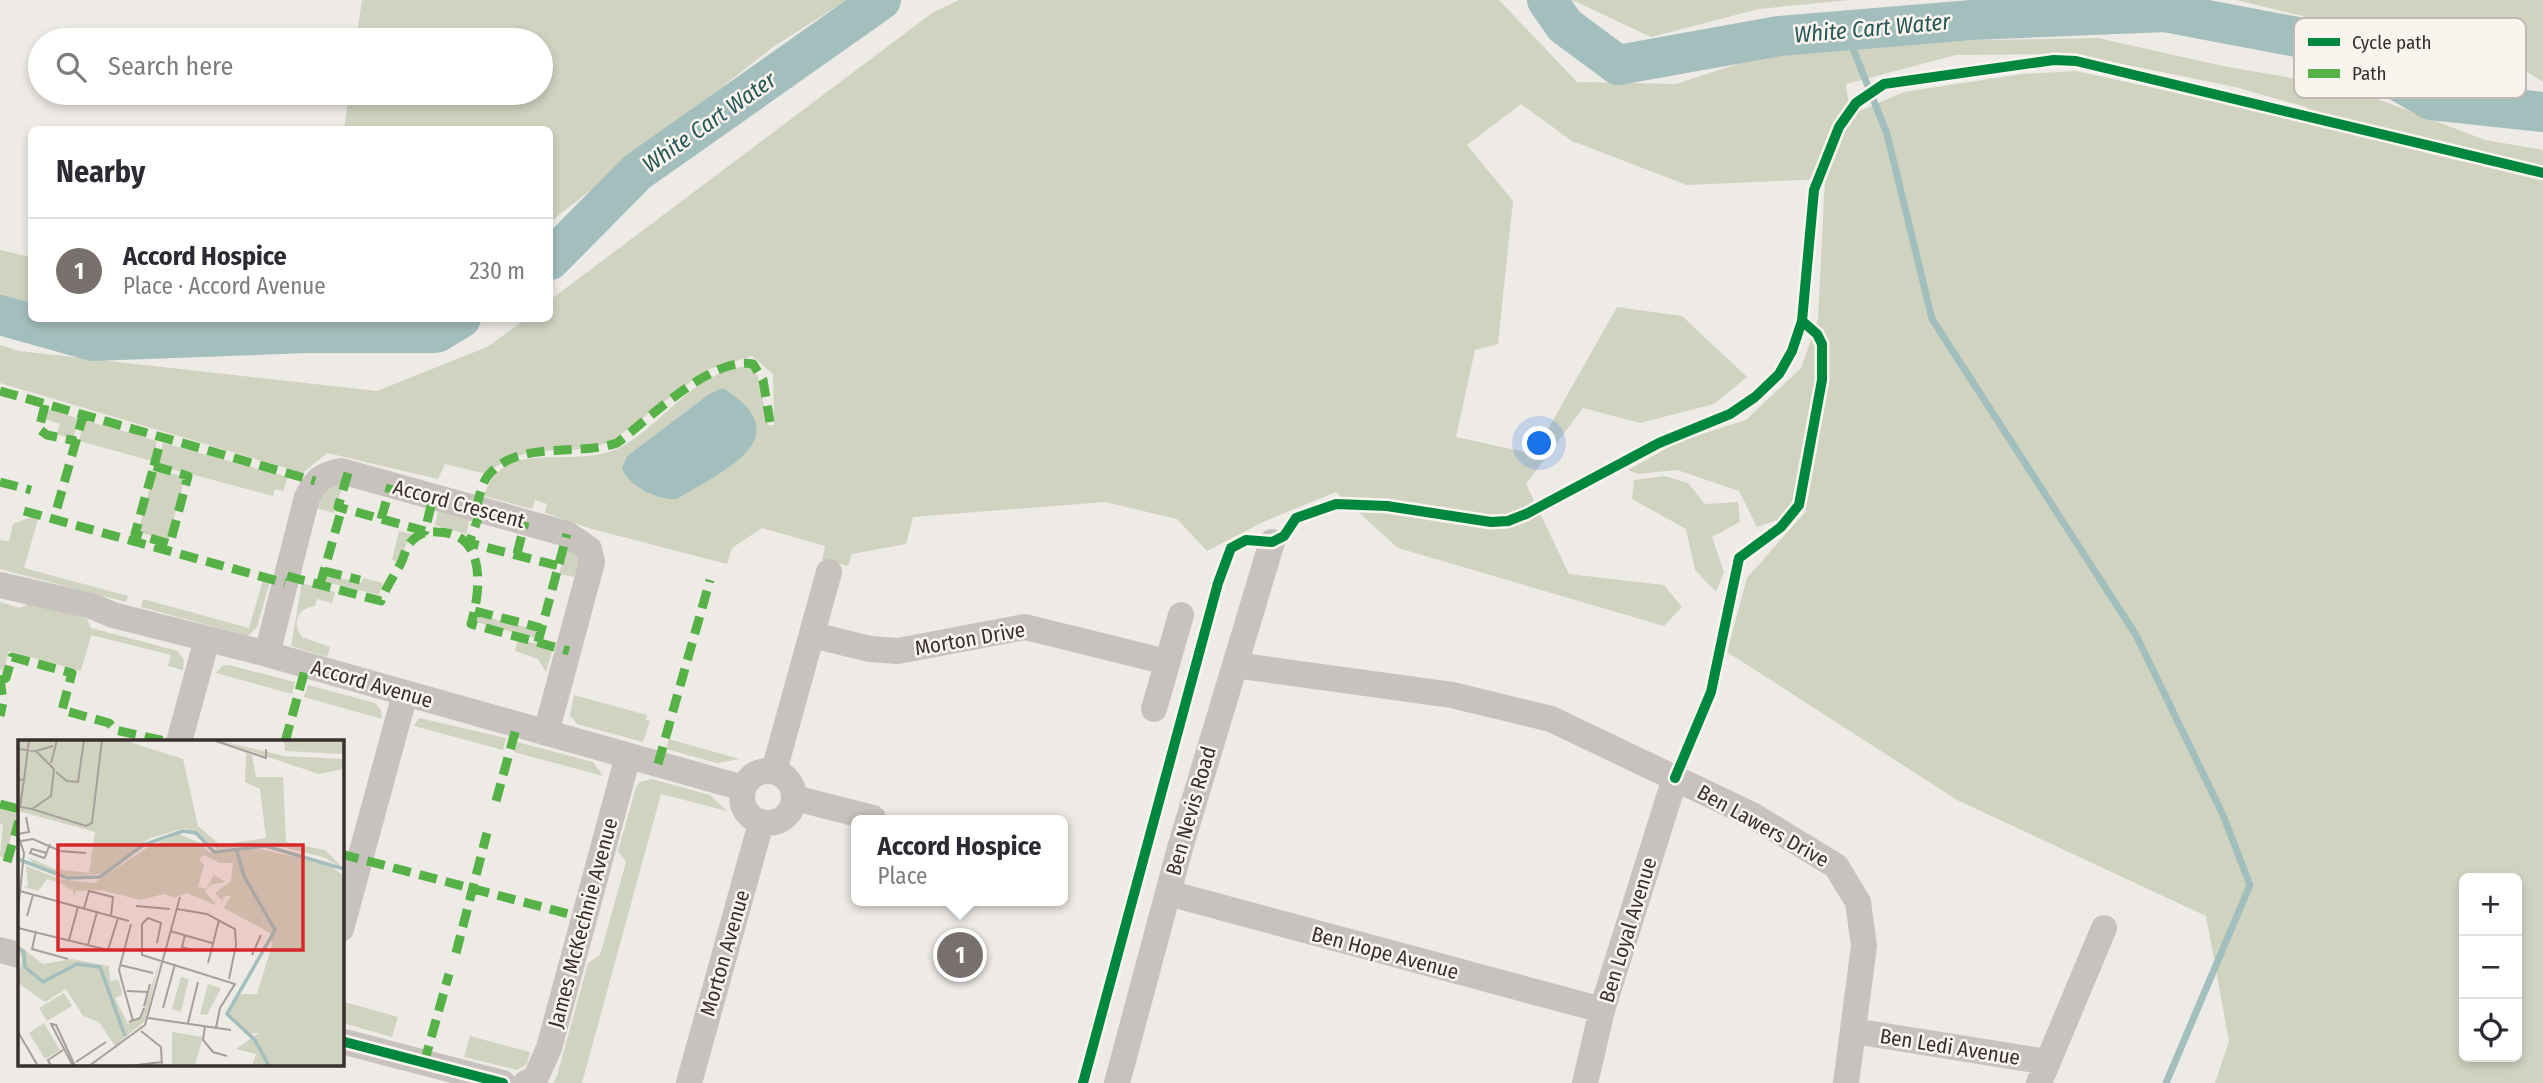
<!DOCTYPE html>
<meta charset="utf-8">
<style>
body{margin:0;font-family:"Fira Sans Condensed",sans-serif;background:#f2f2f3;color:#2b2b33}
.controls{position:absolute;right:21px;bottom:21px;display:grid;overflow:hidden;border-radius:10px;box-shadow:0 4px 10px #0003}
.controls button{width:63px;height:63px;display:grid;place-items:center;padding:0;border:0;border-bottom:2px solid #e1e1e2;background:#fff;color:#2b2b33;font:35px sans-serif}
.you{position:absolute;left:1540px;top:444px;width:24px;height:24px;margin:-18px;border:5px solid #fff;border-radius:50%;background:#1a73e8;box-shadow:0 0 0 10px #1a73e833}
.badge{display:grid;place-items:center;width:46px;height:46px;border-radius:50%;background:#78706d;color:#fff;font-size:23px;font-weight:700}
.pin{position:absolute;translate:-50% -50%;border:4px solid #fff;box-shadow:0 2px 7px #0006}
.popup{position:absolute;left:851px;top:815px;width:217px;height:91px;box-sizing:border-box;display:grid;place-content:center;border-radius:10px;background:#fff;filter:drop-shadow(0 2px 5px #0005);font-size:23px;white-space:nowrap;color:#7c7c81}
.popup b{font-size:26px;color:#2b2b33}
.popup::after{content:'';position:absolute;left:50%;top:100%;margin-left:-14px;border:14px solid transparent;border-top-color:#fff}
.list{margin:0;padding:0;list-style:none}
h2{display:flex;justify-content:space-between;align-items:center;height:91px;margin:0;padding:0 28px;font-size:30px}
h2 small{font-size:23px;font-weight:400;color:#7c7c81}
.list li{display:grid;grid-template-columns:46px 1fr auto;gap:21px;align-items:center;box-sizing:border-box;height:105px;padding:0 28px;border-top:2px solid #e1e1e2}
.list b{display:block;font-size:26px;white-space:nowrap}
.list p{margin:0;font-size:23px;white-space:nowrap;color:#7c7c81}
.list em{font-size:23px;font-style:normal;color:#7c7c81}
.icon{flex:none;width:38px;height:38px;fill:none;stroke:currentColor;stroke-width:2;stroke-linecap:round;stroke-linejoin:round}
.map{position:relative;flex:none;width:2543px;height:1083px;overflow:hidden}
.search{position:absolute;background:#fff;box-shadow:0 4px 10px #0003;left:28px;top:28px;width:525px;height:77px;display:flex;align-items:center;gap:18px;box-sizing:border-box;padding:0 24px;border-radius:38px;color:#7c7c81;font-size:26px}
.panel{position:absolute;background:#fff;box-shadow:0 4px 10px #0003;left:28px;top:126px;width:525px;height:196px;border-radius:10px}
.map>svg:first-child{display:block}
.green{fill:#d1d3c1;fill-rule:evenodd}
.water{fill:#a3bfbd}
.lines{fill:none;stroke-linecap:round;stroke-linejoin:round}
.stream{stroke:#a3bfbd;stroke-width:7}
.river{stroke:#a3bfbd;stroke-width:40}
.minor{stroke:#c8c2bf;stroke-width:26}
.quiet{stroke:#56b246;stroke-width:9;stroke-dasharray:18 9;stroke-linecap:butt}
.cycleway-casing{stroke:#faf4ef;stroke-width:15}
.cycleway{stroke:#00873e;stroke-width:10}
.labels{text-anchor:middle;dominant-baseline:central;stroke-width:5;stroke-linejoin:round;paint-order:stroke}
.street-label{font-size:21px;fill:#392f2c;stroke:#faf4ef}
.water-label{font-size:23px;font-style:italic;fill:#255857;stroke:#faf4ef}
.inset-river{fill:none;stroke:#a3bfbd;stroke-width:3.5}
.inset-road{fill:none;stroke:#a69f9c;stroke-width:2}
.view{fill:#d62828;fill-opacity:0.15;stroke:#d62828;stroke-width:3.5}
.inset-edge{fill:none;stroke:#392f2c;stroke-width:3.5}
.key{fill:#faf4ef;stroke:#c0b9b4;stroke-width:2}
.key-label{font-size:19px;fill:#392f2c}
</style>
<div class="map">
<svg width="2543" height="1083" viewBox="0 0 2543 1083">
<rect width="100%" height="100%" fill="#eeeae6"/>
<path class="green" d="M362 0H847L773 47 550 222V130L344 129 349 93H541V40H356Z
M959 0H1499L1577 82 1676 84 1786 48 1929 41 2098 38 2223 66 2349 88 2485 140 2543 150V1083H2215L2229 1041 2206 916 1957 800 1727 652 1747 578 1807 510 1757 527 1739 491 1677 470 1638 474 1628 470 1680 441 1746 420 1801 368 1818 319 1825 179 1687 185 1572 141 1521 104 1467 145 1513 201 1498 344 1475 350 1456 437 1534 454 1617 307 1682 316 1747 377 1714 404 1640 423 1583 408 1526 484 1569 574 1664 585 1682 607 1664 626 1398 548 1336 492 1263 522 1207 551 1177 519 1105 502 913 517 906 544 852 554 848 566 822 560 825 546 762 528 732 548 727 564 592 529 545 513 547 504 535 500 532 509 484 496C489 480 496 471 512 462 547 452 590 464 623 446 664 422 698 369 749 366L758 376 768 425H774L773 374 752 356 706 370 612 441C564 461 535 435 486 474L445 464 438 479 327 453 303 473 0 383V345L19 351 377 391 487 347 526 319 550 318V300L932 13ZM2074 54 2235 87 2306 107 2314 123 2076 71 2022 74 1904 92 1850 115 1846 84 1956 55ZM723 388 622 468 627 456 709 394ZM2464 878H2517V1057H2464Z
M1572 0H1849L1759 9 1651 37Z
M2236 0H2543V82L2497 53 2420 59 2361 30Z
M0 250 31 257V306L0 298Z
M83 319H293L220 327 99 322Z
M48 409 79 419 73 439 57 434 60 424 45 419Z
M84 420 157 441 152 461 79 441Z
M163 443 288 477 283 491 275 489 273 496 157 465Z
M155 469 185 477 168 540 138 532Z
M1665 476 1688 483 1705 504 1738 502 1740 522 1712 537 1724 572 1716 592 1695 570 1686 529 1632 499 1634 480Z
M336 484H343L334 513 316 508 322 492Z
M438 511 470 519 466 534 435 525Z
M31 517 38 519 24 568 128 596 126 602 0 569V540L9 541 13 524Z
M399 531 416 535 407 543 399 562 392 560Z
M568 546 582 560 579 578 559 574Z
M328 575 361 583 363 578 383 583 379 595 326 582Z
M263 580 270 582 257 627 248 636 141 607 143 599 249 628Z
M302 583 335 592 332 603 317 599 315 606C298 608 291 623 302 637L330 647 327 657 291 646Z
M0 602 20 608 32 602 87 619 91 628 178 651 184 660 183 670 168 666 171 655 91 635 81 671 9 651 3 674 0 668Z
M478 615 537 630 535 638 476 622Z
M518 639 553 648 546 672 538 659 515 651Z
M229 665 295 682 292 694 216 673 222 666Z
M308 685 375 703 381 710 382 719 304 697Z
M574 695 647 715 646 720 650 721 643 742 577 724 570 715Z
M419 718 506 738 503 750 414 726Z
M669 739 736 758 740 759 717 763 666 749Z
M517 742 593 762 603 776 514 752Z
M652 779 710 795 727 811 661 794 582 1083H553L557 1076 588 963 600 955 626 862 618 851 636 787 640 782Z
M0 809 17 814 5 858 0 856 3 825 0 824Z
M341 1001 398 1017 392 1037 343 1023Z
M470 1036 530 1052 527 1064 517 1070 464 1057Z"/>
<path class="water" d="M723 388C802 438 723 470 677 499 659 501 628 486 622 468L627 456 709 394Z"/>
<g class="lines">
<path class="stream" d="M1846 31 1887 134 1932 319 2136 635 2223 815 2250 885 2166 1083"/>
<path class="river" d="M1547 0 1565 26 1618 65 1779 36 1972 20 2165 12 2334 44 2431 100 2543 112
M550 260 637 172 881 0
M0 315 93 341 308 333H436L461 318"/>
<path class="minor" d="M0 585 92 606 113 615 267 654 743 788
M812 635 870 649 898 651 1025 627 1167 662
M267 654 307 497C316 480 322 474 341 471L567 534 589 549 592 562 546 733
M1235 665 1452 695 1551 719 1754 816 1836 866 1858 902 1864 946 1846 1083
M1154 709 1181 615
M179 742 207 639
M742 797a26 26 0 1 1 52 0a26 26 0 1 1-52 0Z
M774 771 829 572
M795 798 873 818
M1168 893 1602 1010
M341 929 405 694
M0 950 19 955
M1854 1031 2047 1062
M341 1041 503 1083
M526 1083 535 1079 549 1048 628 756
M689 1083 761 823
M1117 1083 1180 848 1272 542
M1585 1083 1602 1010 1675 778
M2039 1083 2104 928"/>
<path class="quiet" d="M0 391 315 481
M45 405 39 429 47 435 76 441
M154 466 188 476 170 544 135 534Z
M154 466 161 439
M348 473 338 507 425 531 433 497
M0 482 31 490
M57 508 83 416
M476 509C479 499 481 485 487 477 516 439 577 457 617 443 650 418 712 356 753 364L763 380 770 422
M481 510 469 543 559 566
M24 511 285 583
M381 519 391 485
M517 554 525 522
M324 571 360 580
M287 576 381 601C386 587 394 576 401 563 404 557 405 550 409 544 417 534 426 531 437 532 487 532 481 590 471 624L569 651
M320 585 342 508
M475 611 541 628
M538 642 567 534
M0 677 3 702 0 716
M1 680 6 678 12 657 72 673 62 710 109 723 115 730 169 742
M285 742 306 666
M658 764 710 580
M496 801 517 725
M0 804 19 809
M341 854 584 918
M7 862 19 821
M456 953 487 833
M424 1063 449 974"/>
<g class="cycleway-casing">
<path id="cycleway" d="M1675 778 1711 692 1739 558 1781 527 1799 505 1822 380V344L1817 334 1802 321
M341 1041 503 1083
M1083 1083 1218 583 1231 548 1246 540 1272 542 1284 536 1296 518 1336 504 1387 506 1491 522 1508 521 1526 514 1659 443 1730 414 1755 397 1779 374 1792 351 1802 321 1814 190 1839 127 1856 103 1884 84 2054 60 2076 61 2543 173"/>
</g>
<use href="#cycleway" class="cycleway"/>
</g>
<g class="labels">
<g class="street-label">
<text transform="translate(459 504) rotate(15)">Accord Crescent</text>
<text transform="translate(970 639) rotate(-10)">Morton Drive</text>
<text transform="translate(372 684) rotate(16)">Accord Avenue</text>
<text transform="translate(1191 811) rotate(-74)">Ben Nevis Road</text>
<text transform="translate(1763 826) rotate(29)">Ben Lawers Drive</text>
<text transform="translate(583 923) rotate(-75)">James McKechnie Avenue</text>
<text transform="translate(1628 930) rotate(-73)">Ben Loyal Avenue</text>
<text transform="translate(725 953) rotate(-74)">Morton Avenue</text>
<text transform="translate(1385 953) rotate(15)">Ben Hope Avenue</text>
<text transform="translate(1950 1047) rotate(9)">Ben Ledi Avenue</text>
</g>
<g class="water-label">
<text transform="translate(1872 28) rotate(-5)">White Cart Water</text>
<text transform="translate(709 122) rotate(-35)">White Cart Water</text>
</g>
</g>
<g transform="translate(18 740)">
<rect width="326" height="326" fill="#eeeae6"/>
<path d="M0 0H105L165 19 180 86 202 105 248 98 242 49 227 42 228 13 234 15 238 37H265L268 102 307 110 325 128 305 117 252 104 199 109 168 88 132 98 83 134 49 136 23 130 9 117 37 129 71 133 77 92 0 71ZM199 0 266 16 325 19V29L301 34ZM266 0H325V14L267 11ZM161 94 182 103 192 113 242 109 309 124 325 135V325H234L238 314 218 309 241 293 227 294 209 273 223 254H239L254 205 252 193 206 168 213 155 205 157V162L197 153 213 141 215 123H202L186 115 181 119 186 125 180 147 188 149 196 135 208 142 192 145 187 152 200 166 169 153 156 158 146 154 122 160 83 150 58 151 56 157 55 150 44 145 51 146 29 139 20 151 6 147 10 146 8 126 42 139 76 143 130 107ZM0 205 25 224 54 219 91 226 92 241 100 240 103 247 104 255 97 258 110 284 123 277 142 220 127 281 97 306 81 282 65 276 48 249 27 262 0 243 4 220ZM163 237 171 239 163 272 154 269ZM190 244 203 248 189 275 182 274ZM46 253 54 266 29 281 21 268ZM26 283 42 310 27 319 11 293ZM154 292 185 297 177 325H154Z" fill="#d1d3c1"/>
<path class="inset-river" d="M218 108 226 136 257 190 209 274 237 300 251 326M0 119 49 138 82 137 125 105 165 91 178 93 196 112 248 106 326 129M0 208 6 212 7 227 25 242 59 224 82 227 107 296"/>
<path class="inset-road" d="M195 0 248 18V9M0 9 18 11 35 6M33 23 39 0M38 32 49 41 60 42 66 0M0 39 6 40 2 67 14 69 33 56 36 29 18 11M6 40 11 0M14 69 68 86 74 83 84 0M0 94 11 92 8 77M0 95 6 113 0 171M3 101 15 99 42 111 68 113M29 113 14 109 12 113 26 118 27 117 32 104M2 151 111 181M118 166 152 169M66 168 71 151 95 157 93 176M159 169 189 174 217 189 218 205 211 239M9 176 15 155M0 188 90 210 100 178M18 191 14 209 50 219M152 191 194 203M167 195 164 207 174 210M51 200 60 167M139 203 143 183 130 178 124 184V215L217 244 202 268 198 288M70 205 79 172M234 215 243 195M190 223 201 180M102 225 135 233M106 249 101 230 113 184M109 251 130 252M108 255 106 249 115 281M126 266 132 244M145 268 157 224M130 278 213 290M111 282 122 278 126 268M170 283 180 242M187 286 185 300 195 312 209 316M123 291 143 307 144 326M0 292 20 326M58 322 88 302M33 326 30 320 45 310M55 326 33 284 38 285 57 326M71 326 127 285 162 157M111 326 144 322"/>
<path class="view" d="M40 105H285V210H40Z"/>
<rect width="326" height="326" class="inset-edge"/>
</g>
<rect x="2294" y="18" width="232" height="80" rx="10" class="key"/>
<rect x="2308" y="38" width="32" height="8" fill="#00873e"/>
<rect x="2308" y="69" width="32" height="9" fill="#56b246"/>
<g class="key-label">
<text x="2352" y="49">Cycle path</text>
<text x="2352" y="80">Path</text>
</g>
</svg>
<div class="controls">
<button>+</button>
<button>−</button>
<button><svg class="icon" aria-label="locate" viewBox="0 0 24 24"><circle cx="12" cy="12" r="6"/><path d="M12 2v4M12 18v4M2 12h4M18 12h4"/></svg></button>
</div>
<div class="you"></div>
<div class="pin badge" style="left:960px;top:955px">1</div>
<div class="popup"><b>Accord Hospice</b>Place</div>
<div class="search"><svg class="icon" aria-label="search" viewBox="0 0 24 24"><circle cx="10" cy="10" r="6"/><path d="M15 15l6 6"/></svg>Search here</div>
<section class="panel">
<h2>Nearby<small></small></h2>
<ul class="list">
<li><span class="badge">1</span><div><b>Accord Hospice</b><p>Place · Accord Avenue</p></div><em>230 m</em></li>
</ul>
</section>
</div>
